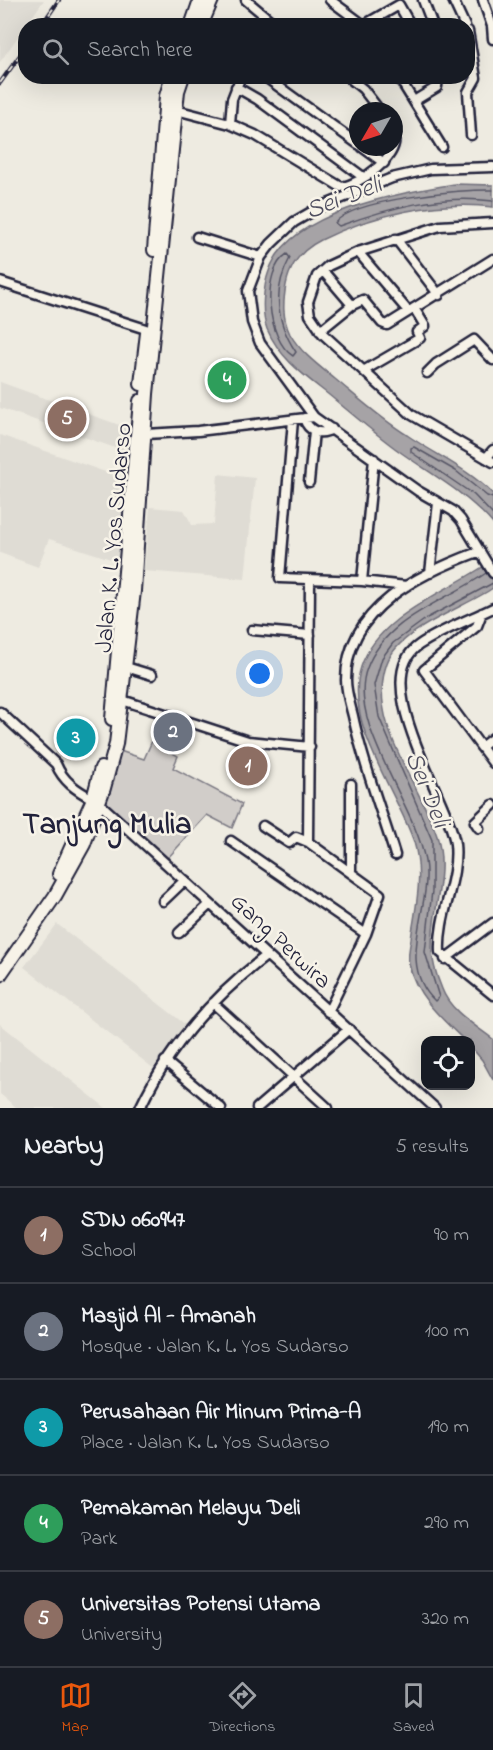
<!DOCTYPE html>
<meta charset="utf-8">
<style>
body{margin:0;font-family:"Indie Flower",sans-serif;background:#20242c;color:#f1f3f6}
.controls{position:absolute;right:18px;bottom:18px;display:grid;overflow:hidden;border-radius:12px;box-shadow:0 6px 24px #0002}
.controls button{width:54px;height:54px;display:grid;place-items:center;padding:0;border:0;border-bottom:2px solid #363941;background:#171b24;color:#f1f3f6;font:30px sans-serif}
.compass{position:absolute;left:349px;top:102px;width:54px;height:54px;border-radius:50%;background:#171b24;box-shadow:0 6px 24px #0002;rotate:231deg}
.you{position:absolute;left:260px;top:674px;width:21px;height:21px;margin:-15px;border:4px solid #fff;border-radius:50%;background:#1a73e8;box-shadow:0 0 0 9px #1a73e833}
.badge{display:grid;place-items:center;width:39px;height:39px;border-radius:50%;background:#ea580c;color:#fff;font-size:20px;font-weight:700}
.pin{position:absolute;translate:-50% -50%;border:3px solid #fff;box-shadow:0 2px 6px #0006}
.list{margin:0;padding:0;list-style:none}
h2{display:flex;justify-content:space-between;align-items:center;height:78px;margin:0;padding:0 24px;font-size:26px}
h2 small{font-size:20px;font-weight:400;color:#9ea1a6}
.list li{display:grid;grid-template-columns:39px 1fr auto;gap:18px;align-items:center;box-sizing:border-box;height:96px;padding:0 24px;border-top:2px solid #363941}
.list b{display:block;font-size:22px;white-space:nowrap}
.list p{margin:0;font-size:20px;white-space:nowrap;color:#9ea1a6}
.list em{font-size:20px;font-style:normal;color:#9ea1a6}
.icon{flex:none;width:33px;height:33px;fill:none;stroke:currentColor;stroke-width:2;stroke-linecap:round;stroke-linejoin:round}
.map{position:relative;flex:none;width:493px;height:1108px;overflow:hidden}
.search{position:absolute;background:#171b24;box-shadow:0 6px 24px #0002;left:18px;right:18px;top:18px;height:66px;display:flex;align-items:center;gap:15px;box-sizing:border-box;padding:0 21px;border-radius:24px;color:#9ea1a6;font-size:22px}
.sheet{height:558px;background:#171b24}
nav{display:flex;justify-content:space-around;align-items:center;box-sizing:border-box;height:84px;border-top:2px solid #363941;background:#171b24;font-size:16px;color:#9ea1a6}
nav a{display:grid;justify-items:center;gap:3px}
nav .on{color:#ea580c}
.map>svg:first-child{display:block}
.built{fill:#dfdcd4}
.green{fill:#d1cdc9;stroke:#7a7882;stroke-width:1.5}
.water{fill:#a6a3a6;stroke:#716f7b;stroke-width:1.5}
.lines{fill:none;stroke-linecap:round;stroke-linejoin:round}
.shore{stroke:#575666;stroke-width:1.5}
.minor-casing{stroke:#22223b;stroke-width:13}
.highway-casing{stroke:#22223b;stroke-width:16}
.minor{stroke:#f7f3e8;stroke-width:8}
.highway{stroke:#f7f3e8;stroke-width:12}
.rail-casing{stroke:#22223b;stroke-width:4.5}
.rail{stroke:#f7f3e8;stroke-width:2;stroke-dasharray:7;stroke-linecap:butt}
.labels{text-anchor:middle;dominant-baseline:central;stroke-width:5;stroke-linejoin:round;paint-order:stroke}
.street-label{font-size:24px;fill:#22223b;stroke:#f7f3e8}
.water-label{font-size:26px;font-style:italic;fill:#504f60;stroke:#f7f3e8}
.district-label{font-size:30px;font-weight:bold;fill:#22223b;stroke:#f7f3e8}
</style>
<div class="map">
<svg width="493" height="1108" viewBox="0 0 493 1108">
<rect width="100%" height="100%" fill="#eeebe1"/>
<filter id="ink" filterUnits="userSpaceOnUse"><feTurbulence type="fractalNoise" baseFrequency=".0167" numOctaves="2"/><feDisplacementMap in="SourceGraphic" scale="12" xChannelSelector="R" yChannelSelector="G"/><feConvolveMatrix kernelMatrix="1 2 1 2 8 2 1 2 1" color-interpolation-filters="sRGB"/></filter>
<g filter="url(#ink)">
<path class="built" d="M0 0H44L0 62Z
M0 382 133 430 127 452 0 408Z
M0 435 131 481 120 562 49 539 38 567 0 553Z
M218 474 255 478 245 579 144 571 150 507 184 510 192 525 214 524Z
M57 924 186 1025 153 1068 24 967Z
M0 1024 106 1108H17L0 1094Z"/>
<path class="green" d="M152 741 178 756 173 768 242 804 232 828 207 815 166 860 103 802 117 750 144 759Z"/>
<path class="water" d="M455 184 493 185V207C437 200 371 215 321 240 301 250 290 264 286 285 283 302 282 318 290 334 300 352 319 366 335 379 358 398 381 419 407 435 436 455 468 469 493 494V524C467 493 429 473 396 449 373 432 351 413 329 395 305 376 280 359 267 329 261 313 263 287 269 271 289 211 401 193 455 184Z
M493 560V588C464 608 399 629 387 663 366 721 419 782 437 836 449 873 431 913 432 949 432 962 437 977 442 989 450 1011 475 1025 493 1039V1080L482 1060 471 1047 470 1040H464C442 1019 415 995 409 964 407 954 411 942 412 932 417 902 423 872 414 842 397 791 343 723 361 667 378 614 452 590 493 560Z"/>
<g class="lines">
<path class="shore" d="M493 190C463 189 352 199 335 223L339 226C388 208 440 194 493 201
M287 254 290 258C272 291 276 322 296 352L293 356C267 340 260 271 287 254Z
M493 498 487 496 456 471 414 447 411 448V452L474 495 493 515
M486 573C447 601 386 617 367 668 346 722 416 805 425 861 433 908 394 962 435 1001L439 997 425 952 432 891V840L379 717 374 685 382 658 393 643 427 618 493 583"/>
<g class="minor-casing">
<path id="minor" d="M246 0 277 26
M330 0 365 26
M423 0 433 26
M453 0 465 26
M483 0 492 26 493 39
M364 25 399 5 411 26
M468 31 476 78 468 92 471 135
M264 76 358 144
M347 76 363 89 380 111
M398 76 442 147
M236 87 257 99 363 177
M414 101 437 87 438 76
M176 110 230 124 255 135 341 187C361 184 399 157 394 135
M230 124 232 99 241 76
M362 147 384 163
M493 167 431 169 392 178 320 207 294 222 271 244 261 257 248 291 252 322 260 343 314 417 418 491 453 511 461 520 493 573
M493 223 440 226 358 252 328 266 317 276 308 302 310 315 323 334 412 415 493 462
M197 237 261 257
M396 239 439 295
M358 252 408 311
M0 282 152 331
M352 305 363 300 382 323 387 325 493 259
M320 331 352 305 323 271
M365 370 420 338 417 332 425 326 414 308
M427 373 436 364 474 340 493 360
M304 418C308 431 320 436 332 429
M293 420 280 578 362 581 406 586
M146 434 198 431 314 417
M486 458 493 450
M309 482 314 431
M430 573 438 503
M362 581 374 459
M493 608C469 620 441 630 419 645 366 681 449 799 455 844 459 880 438 914 440 952L493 995
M482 613 477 626 424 670 493 763
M252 630 310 635
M126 667 152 675
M122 700 248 741 310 747
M0 712 56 764C63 781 76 790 93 799
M481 747 493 738
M351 784V870
M99 803 435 1108
M263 826 289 843 296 837 308 842 380 894 366 934 328 1012
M479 828 475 822 493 805
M231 841 366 934
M308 842 310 581
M395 855C381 809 363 764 353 716 350 704 346 692 346 680 346 608 421 573 478 552
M163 901 185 880
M179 933 210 904
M445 959 493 923
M213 1003 328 1108
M165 1061 221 1108
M140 1108C168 1048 213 997 266 956
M257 1108 349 1029"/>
</g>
<g class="highway-casing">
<path id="highway" d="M191 26 200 0
M201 26 212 0
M154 250 166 96 172 76
M141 384 147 333
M112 719 140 401
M59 874 93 799 101 768
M0 975 55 896 84 844 104 788 116 744 134 591 147 394 178 91 183 76"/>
</g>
<use href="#minor" class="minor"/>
<use href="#highway" class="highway"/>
<g class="rail-casing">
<path id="rail" d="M41 26 59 0
M0 83 26 47"/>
</g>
<use href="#rail" class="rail"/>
</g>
</g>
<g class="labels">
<g class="street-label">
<text transform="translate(115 538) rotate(-85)">Jalan K. L. Yos Sudarso</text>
<text transform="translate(280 942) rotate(43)">Gang Perwira</text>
</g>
<g class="water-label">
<text transform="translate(344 199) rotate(-21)">Sei Deli</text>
<text transform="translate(426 790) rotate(68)">Sei Deli</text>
</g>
<g class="district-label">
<text x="107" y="826">Tanjung Mulia</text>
</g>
</g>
</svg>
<div class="controls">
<button><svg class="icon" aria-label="locate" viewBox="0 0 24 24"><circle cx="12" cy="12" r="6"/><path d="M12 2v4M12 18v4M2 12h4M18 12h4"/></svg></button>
</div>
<svg class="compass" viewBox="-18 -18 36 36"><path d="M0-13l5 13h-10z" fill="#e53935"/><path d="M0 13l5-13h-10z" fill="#9ea1a6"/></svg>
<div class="you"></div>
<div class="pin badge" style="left:248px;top:766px;background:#8d6e63">1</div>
<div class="pin badge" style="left:173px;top:732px;background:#6b7280">2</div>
<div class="pin badge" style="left:76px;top:738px;background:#0f9aa8">3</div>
<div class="pin badge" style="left:227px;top:380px;background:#2e9e5b">4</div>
<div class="pin badge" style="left:67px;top:419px;background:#8d6e63">5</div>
<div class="search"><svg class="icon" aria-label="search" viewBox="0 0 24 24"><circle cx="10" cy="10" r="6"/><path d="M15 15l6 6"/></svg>Search here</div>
</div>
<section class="sheet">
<h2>Nearby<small>5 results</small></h2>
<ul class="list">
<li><span class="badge" style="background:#8d6e63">1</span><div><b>SDN 060947</b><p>School</p></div><em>90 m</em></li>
<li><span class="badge" style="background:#6b7280">2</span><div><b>Masjid Al - Amanah</b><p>Mosque · Jalan K. L. Yos Sudarso</p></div><em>100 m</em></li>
<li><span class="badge" style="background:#0f9aa8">3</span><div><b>Perusahaan Air Minum Prima-A</b><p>Place · Jalan K. L. Yos Sudarso</p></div><em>190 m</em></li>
<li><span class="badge" style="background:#2e9e5b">4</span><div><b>Pemakaman Melayu Deli</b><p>Park</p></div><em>290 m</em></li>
<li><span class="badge" style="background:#8d6e63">5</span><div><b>Universitas Potensi Utama</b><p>University</p></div><em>320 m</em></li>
</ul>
</section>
<nav>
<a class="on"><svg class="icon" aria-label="map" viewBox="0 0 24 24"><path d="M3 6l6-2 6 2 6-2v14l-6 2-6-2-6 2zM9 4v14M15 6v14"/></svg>Map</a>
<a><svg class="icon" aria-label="directions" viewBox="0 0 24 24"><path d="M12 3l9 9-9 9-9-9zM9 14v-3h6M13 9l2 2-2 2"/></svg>Directions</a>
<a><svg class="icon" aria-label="saved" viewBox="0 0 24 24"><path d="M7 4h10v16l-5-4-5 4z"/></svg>Saved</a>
</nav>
